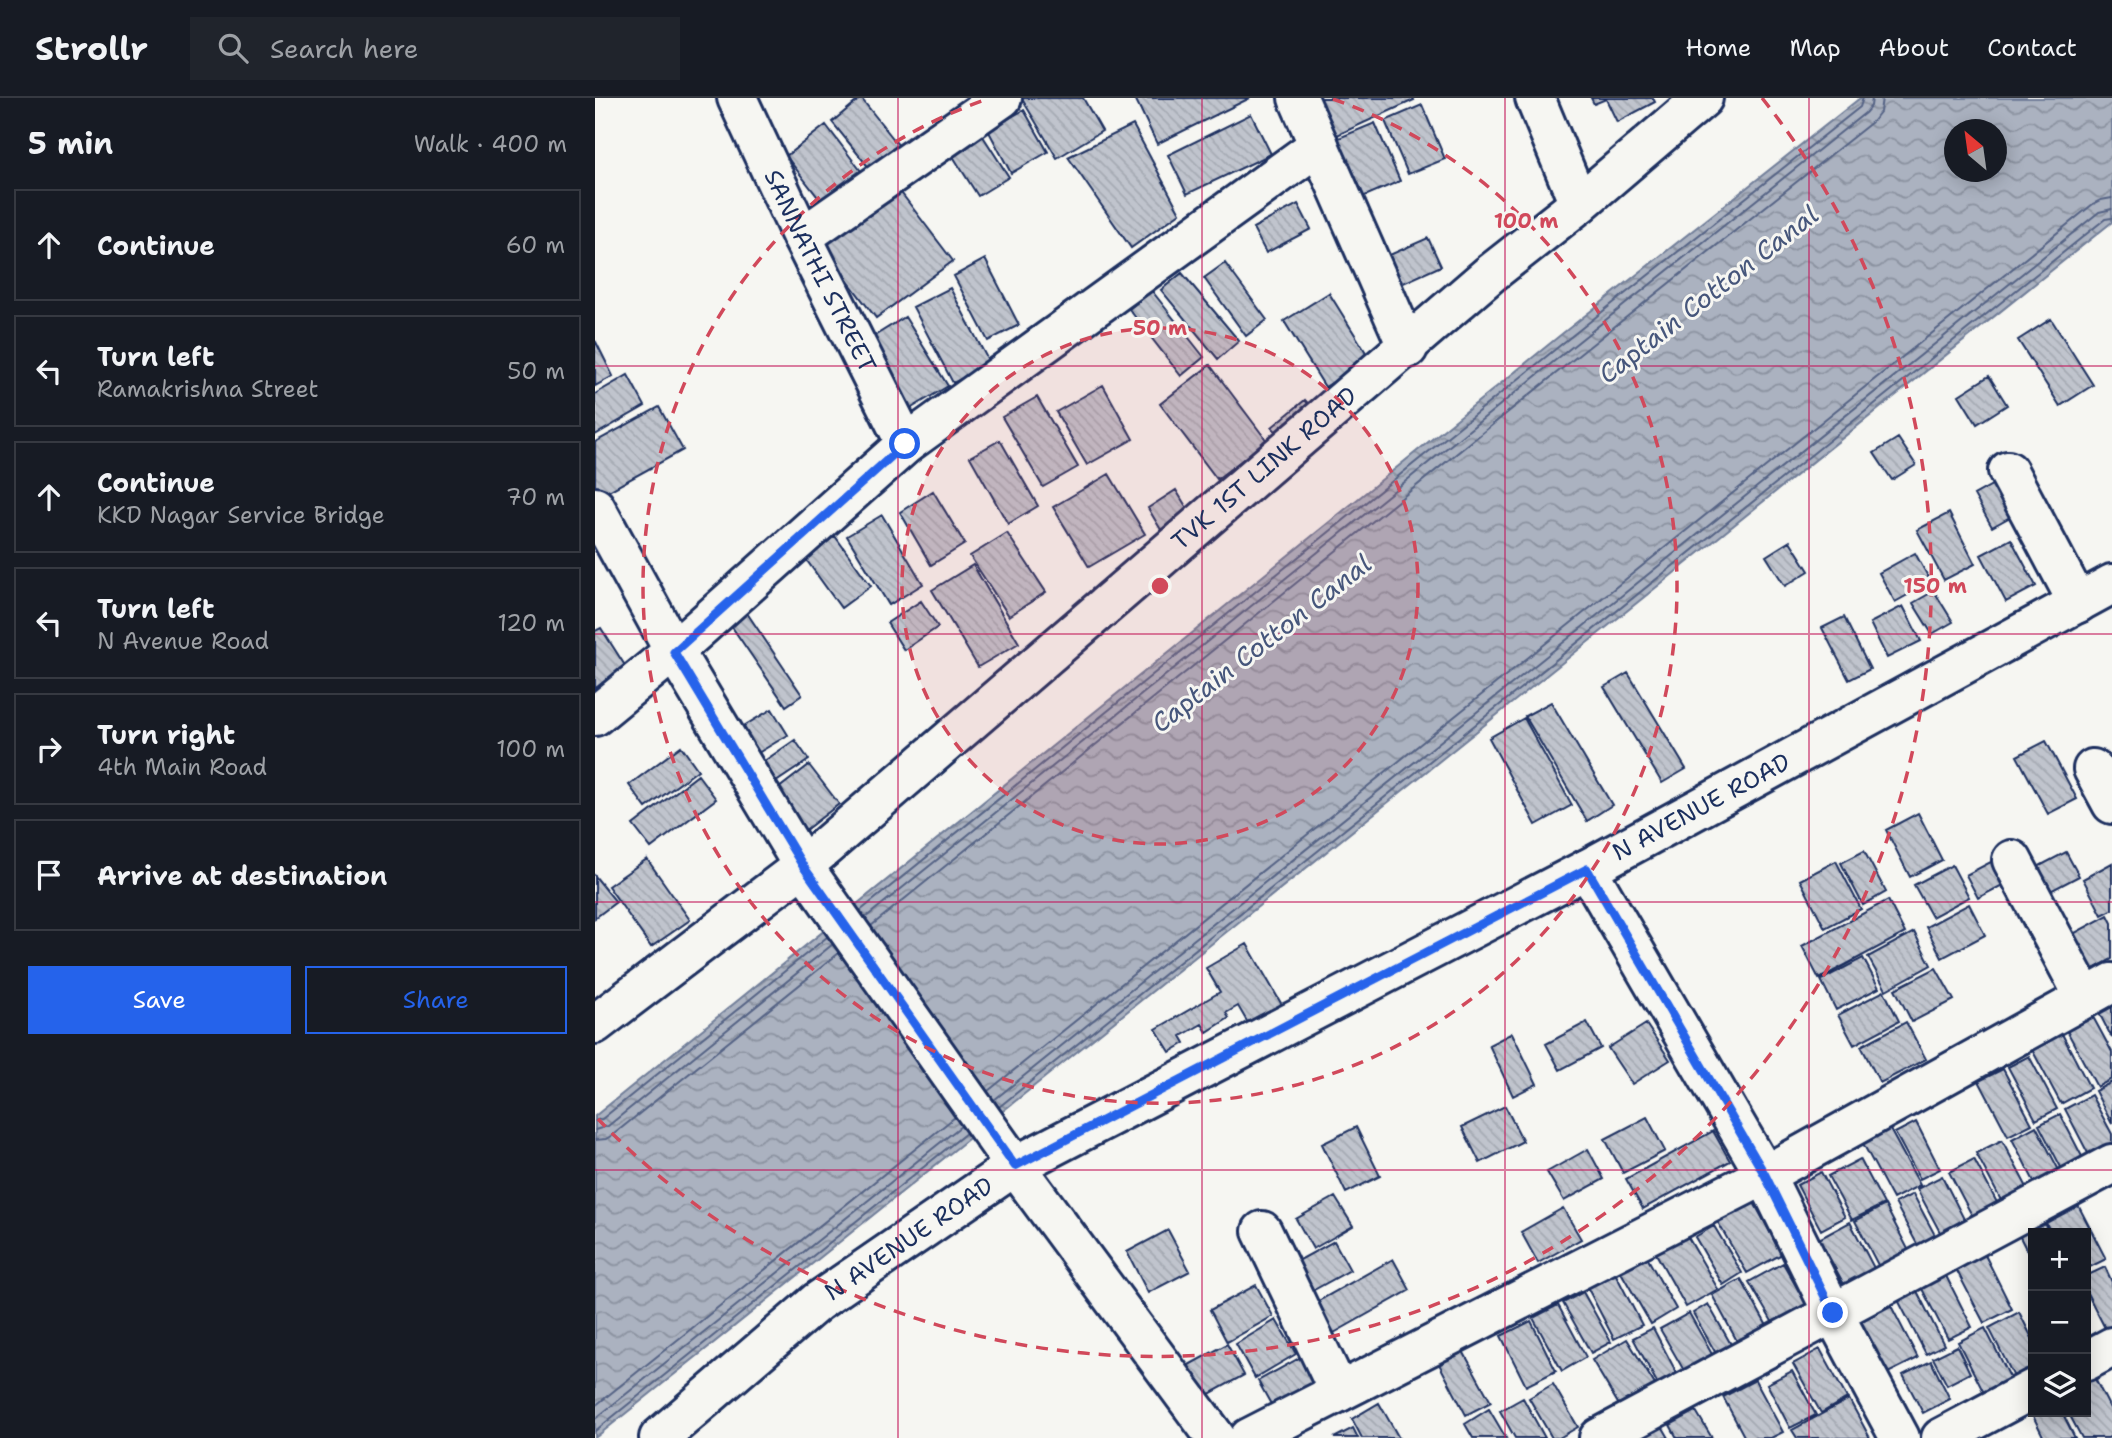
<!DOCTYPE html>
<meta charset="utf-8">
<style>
body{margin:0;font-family:"Shantell Sans",sans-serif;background:#20242c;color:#f1f3f6}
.controls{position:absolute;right:21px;bottom:21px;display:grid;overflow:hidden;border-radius:0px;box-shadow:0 4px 18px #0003}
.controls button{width:63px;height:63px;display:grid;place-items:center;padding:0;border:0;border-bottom:2px solid #363941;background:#171b24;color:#f1f3f6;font:35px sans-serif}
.compass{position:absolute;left:1349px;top:21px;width:63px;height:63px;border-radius:50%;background:#171b24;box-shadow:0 4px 18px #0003;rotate:331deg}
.stop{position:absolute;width:21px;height:21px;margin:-16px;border:5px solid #2563eb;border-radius:50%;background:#fff}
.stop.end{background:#2563eb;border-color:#fff;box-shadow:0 2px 7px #0008}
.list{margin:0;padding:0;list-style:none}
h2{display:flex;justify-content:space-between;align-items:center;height:91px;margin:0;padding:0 28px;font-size:30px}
h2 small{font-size:23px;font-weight:400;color:#9ea1a6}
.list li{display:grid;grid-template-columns:46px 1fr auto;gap:21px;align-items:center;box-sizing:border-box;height:112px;margin:0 14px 14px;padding:0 14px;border:2px solid #363941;border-radius:0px}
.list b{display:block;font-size:26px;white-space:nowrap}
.list p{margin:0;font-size:23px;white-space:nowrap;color:#9ea1a6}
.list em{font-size:23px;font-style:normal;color:#9ea1a6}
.actions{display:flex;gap:14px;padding:21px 28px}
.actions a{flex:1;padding:16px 0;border:2px solid #2563eb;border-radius:0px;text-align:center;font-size:24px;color:#2563eb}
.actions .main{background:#2563eb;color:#fff}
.icon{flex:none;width:38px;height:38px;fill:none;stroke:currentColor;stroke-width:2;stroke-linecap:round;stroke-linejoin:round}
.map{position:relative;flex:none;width:1517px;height:1340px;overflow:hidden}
header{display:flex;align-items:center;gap:42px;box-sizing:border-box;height:98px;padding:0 35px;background:#171b24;border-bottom:2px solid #363941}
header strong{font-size:33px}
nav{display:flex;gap:38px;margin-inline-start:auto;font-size:24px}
.search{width:490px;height:63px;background:#20242c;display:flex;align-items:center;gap:18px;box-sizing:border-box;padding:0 24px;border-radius:0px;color:#9ea1a6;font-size:26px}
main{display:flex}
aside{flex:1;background:#171b24}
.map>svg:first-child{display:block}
.water{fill:url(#water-waves);stroke:#717e99;stroke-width:2;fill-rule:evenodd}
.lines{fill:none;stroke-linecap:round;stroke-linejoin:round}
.shore{stroke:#556385;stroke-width:2}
.building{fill:url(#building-back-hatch);stroke:#1b2f5e;stroke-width:2}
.minor-casing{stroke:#1b2f5e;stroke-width:44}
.minor{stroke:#f6f6f2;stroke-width:38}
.route{stroke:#2563eb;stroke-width:9}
.grid{fill:none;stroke:#c2185b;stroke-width:2;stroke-opacity:0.55}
.ring{fill:none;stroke:#d1495b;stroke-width:3.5;stroke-dasharray:12 9}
.labels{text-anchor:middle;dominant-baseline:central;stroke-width:6;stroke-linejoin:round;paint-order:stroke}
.street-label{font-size:24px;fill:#1b2f5e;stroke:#f6f6f2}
.water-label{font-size:26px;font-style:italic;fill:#46567b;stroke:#f6f6f2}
.centre{fill:#d1495b;stroke:#f6f6f2;stroke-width:3.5}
.ring-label{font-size:21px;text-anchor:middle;font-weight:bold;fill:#d1495b;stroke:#f6f6f2;stroke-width:6;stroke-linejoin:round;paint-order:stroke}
</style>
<header>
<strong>Strollr</strong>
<div class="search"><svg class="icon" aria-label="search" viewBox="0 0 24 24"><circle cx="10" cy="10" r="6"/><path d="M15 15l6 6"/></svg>Search here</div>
<nav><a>Home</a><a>Map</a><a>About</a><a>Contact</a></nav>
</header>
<main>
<aside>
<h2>5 min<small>Walk · 400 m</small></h2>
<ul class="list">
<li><svg class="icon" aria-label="ahead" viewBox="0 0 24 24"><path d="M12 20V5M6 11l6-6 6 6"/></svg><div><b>Continue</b></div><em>60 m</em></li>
<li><svg class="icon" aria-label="left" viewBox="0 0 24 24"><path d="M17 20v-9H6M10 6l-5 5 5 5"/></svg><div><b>Turn left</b><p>Ramakrishna Street</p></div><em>50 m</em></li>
<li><svg class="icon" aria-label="ahead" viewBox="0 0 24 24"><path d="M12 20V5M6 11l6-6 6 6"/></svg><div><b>Continue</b><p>KKD Nagar Service Bridge</p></div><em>70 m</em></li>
<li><svg class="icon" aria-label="left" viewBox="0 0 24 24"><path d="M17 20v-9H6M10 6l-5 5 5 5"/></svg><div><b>Turn left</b><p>N Avenue Road</p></div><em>120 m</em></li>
<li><svg class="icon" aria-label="right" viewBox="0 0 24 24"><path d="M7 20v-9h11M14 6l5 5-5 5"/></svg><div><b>Turn right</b><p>4th Main Road</p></div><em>100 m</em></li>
<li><svg class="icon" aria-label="arrive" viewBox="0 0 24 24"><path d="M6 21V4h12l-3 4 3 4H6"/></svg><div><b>Arrive at destination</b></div></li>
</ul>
<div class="actions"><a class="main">Save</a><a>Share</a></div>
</aside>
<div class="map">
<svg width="1517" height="1340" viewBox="0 0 1517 1340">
<defs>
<pattern id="water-waves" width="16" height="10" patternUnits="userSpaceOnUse" patternTransform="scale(1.75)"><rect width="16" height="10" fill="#abb2c0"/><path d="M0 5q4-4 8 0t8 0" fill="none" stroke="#8a919f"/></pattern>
<pattern id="building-back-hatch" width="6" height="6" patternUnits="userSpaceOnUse" patternTransform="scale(1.75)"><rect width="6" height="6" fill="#c0c4cd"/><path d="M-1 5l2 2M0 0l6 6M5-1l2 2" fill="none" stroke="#a4a9b2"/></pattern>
</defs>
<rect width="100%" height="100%" fill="#f6f6f2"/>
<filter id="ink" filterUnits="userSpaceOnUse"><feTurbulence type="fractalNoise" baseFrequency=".0143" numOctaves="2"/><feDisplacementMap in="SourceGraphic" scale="14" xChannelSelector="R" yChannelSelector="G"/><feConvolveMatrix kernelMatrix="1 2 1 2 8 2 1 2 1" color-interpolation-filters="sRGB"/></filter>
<g filter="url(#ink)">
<path class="water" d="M1265 0H1517V124L0 1340V1018L968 235ZM1360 32H1402V74H1360Z"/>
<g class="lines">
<path class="shore" d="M265 813 973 241 1265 9 1268 0
M270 820 978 248 1270 15 1276 8 1277 0
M276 828 985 256 1277 24 1285 14 1287 0
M393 993 1498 106 1506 102 1517 100
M399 1002 1504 114 1517 111
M404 1009 1510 121 1517 120
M0 1023 7 1021 232 839
M0 1032 13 1028 238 846
M0 1042 11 1041 19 1036 244 855
M0 1308 360 1019
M0 1321 366 1028
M0 1333 371 1035"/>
</g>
<path class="building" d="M266 0 308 53 279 76 237 24Z
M429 0H488L507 33 462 60 427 1Z
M540 0H655L562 46Z
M721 0H818L819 2 738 39Z
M996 0H1058L1060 4 1022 24 1011 1 999 6Z
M827 7 850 61 813 76 790 23Z
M429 12 453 54 416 75 393 32Z
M656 16 676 56 592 96 573 57Z
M780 25 805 83 763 101 739 42Z
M231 27 269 77 229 107 191 58Z
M538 27 585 115 536 150 473 59Z
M384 32 414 79 383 98 354 52Z
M301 88 358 163 281 220 224 145Z
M703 106 716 131 671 155 658 130Z
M833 140 846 168 802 188 790 159Z
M390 161 424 227 393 243 359 178Z
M630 165 672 222 651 238 609 180Z
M587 175 644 243 623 261 566 192Z
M355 190 395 266 358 285 318 209Z
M557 193 609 259 586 278 534 211Z
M734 195 775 261 730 289 689 223Z
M310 219 353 288 315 311 273 242Z
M1456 221 1498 287 1465 308 1423 242Z
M1 244 18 278 0 288V245Z
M615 267 672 343 622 381 565 306Z
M33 277 50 308 0 337V296Z
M1394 278 1412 307 1382 326 1364 297Z
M508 287 538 341 492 367 461 314Z
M442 299 483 369 448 389 407 319Z
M710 302 723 317 690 344 677 329Z
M64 309 88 352 3 399 0 394V344Z
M1303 340 1321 367 1297 382 1279 355Z
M405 342 443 408 413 426 375 359Z
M514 376 550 436 494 469 458 409Z
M1404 383 1422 415 1397 429 1379 397Z
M581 392 595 415 566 432 553 410Z
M338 393 370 446 336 467 305 414Z
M1354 415 1380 466 1349 482 1322 432Z
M287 417 328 486 294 507 252 438Z
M412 435 451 494 414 518 375 458Z
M240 438 276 488 246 510 210 460Z
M1416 441 1441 488 1411 504 1386 457Z
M1195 443 1214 473 1190 488 1171 458Z
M1320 455 1336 484 1300 504 1284 475Z
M378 467 424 545 383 569 337 492Z
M1339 493 1358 524 1337 536 1318 505Z
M326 503 343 529 309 552 292 525Z
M1308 508 1326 543 1292 560 1275 525Z
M152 515 207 597 191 608 135 526Z
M1249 519 1275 571 1254 582 1227 530Z
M6 530 36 577 0 599V533Z
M1033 575 1091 671 1067 685 1009 589Z
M956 604 1017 707 992 723 930 618Z
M177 611 193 637 153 661 137 635Z
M929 620 977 707 941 727 894 640Z
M200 642 214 662 175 688 162 668Z
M1451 643 1482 701 1453 716 1422 658Z
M86 648 103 672 51 710 34 687Z
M214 667 244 706 209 733 179 694Z
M103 677 121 701 56 750 38 727Z
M1323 715 1347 762 1315 779 1291 732Z
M1269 753 1291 794 1268 807 1246 765Z
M1471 754 1484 778 1448 797 1435 773Z
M1409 757 1421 780 1383 800 1371 777Z
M52 761 95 822 56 849 13 788Z
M1241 763 1266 811 1230 830 1205 782Z
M1517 765V812L1507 817 1488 781Z
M1357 767 1374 799 1337 819 1319 787Z
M0 778 21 804 0 820Z
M1293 802 1310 835 1224 881 1207 848Z
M1374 806 1390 837 1347 860 1331 829Z
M1513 817 1517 825V861L1486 878 1467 842Z
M1319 834 1336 867 1291 892 1273 859Z
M652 846 687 907 654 927 643 908 631 915 634 920 612 934 607 926 586 938 590 945 575 954 561 931 625 894 611 870Z
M1268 860 1284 890 1241 912 1226 882Z
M1341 870 1359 902 1317 924 1300 891Z
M1289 893 1304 923 1259 947 1243 917Z
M1517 908V940L1504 915Z
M1498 919 1517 954V981L1502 989 1472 933Z
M992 924 1006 950 965 972 951 946Z
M1311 924 1331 961 1285 985 1266 948Z
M1051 926 1075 962 1037 986 1013 950Z
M1465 932 1495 990 1466 1006 1435 948Z
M917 935 942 986 918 998 894 947Z
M1434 958 1462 1011 1441 1022 1413 969Z
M1408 971 1437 1026 1413 1038 1384 983Z
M1517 984V1026L1500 993Z
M1496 997 1517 1036V1058L1499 1067 1470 1011Z
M910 1008 928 1043 885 1065 867 1029Z
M1465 1016 1493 1070 1472 1081 1444 1027Z
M1052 1019 1070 1053 1028 1075 1010 1041Z
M1321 1024 1345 1071 1325 1081 1300 1035Z
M1292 1026 1325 1087 1298 1101 1265 1040Z
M1441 1028 1469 1082 1445 1095 1417 1041Z
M761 1029 785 1078 751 1095 727 1046Z
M1118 1033 1135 1063 1048 1111 1031 1081Z
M1407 1042 1436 1097 1410 1110 1381 1055Z
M993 1051 1009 1081 969 1103 952 1074Z
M1265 1061 1289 1106 1257 1122 1233 1078Z
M1379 1061 1407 1114 1382 1127 1354 1074Z
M1226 1074 1250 1119 1226 1132 1202 1087Z
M1347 1078 1371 1125 1347 1138 1322 1091Z
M1318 1096 1341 1139 1323 1148 1300 1105Z
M740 1099 758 1128 718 1151 701 1121Z
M1157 1101 1187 1156 1152 1175 1121 1121Z
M1482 1105 1511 1161 1491 1171V1135H1456L1449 1121Z
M1290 1107 1315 1155 1285 1171 1260 1123Z
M968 1110 986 1141 943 1165 926 1134Z
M1255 1124 1280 1172 1250 1188 1224 1141Z
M1449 1125 1454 1135H1438V1165L1424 1137Z
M1119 1128 1147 1175 1128 1187 1100 1139Z
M573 1132 595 1173 553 1195 532 1154Z
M1090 1134 1123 1191 1091 1209 1059 1152Z
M739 1143 755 1172 708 1198 692 1169Z
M1049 1154 1081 1211 1056 1226 1023 1169Z
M1389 1155 1417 1211 1389 1225 1360 1169Z
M798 1161 815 1192 730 1240 713 1209Z
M1188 1165 1215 1213 1182 1232 1154 1184Z
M1017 1169 1047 1227 1019 1241 989 1183Z
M1510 1169 1517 1184V1231L1512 1234 1491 1193V1178Z
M1350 1176 1377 1229 1353 1241 1326 1189Z
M1146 1181 1177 1237 1148 1254 1117 1197Z
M661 1187 678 1218 632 1244 615 1212Z
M1322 1193 1349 1247 1331 1256 1303 1202Z
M988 1194 1016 1244 996 1255 968 1205Z
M1293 1202 1323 1260 1285 1279 1256 1222Z
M1113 1206 1142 1257 1127 1266 1098 1215Z
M963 1207 991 1259 967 1273 938 1220Z
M1424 1214 1438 1242V1274L1421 1283 1394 1230Z
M1094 1215 1123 1267 1095 1283 1065 1231Z
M681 1222 701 1256 660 1280 641 1246Z
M936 1223 961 1273 931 1288 906 1238Z
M1058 1230 1087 1285 1068 1296 1038 1240Z
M1390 1230 1418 1285 1391 1299 1363 1244Z
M1032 1241 1065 1295 1030 1317 997 1262Z
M632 1246 649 1277 609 1299 592 1268Z
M1362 1248 1375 1275 1352 1287 1338 1260Z
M1225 1251 1252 1300 1226 1315 1198 1266Z
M868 1253 896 1304 871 1317 844 1266Z
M706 1259 725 1292 682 1317 663 1283Z
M1336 1263 1355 1301 1328 1315 1308 1277Z
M1197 1273 1221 1317 1195 1330 1172 1286Z
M1497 1275 1517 1314V1338L1513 1340H1487L1473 1314H1491V1278Z
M1160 1282 1188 1334 1176 1340H1150L1128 1299Z
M958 1286 983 1329 964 1340H957L934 1300Z
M928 1300 950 1340H920L905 1313Z
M1254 1301 1275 1340H1202L1197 1332Z
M784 1305 804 1340H767L757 1321Z
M1438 1305V1314H1467L1480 1340H1449L1433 1308Z
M894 1311 911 1340H878L870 1326Z
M1101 1313 1117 1340H1082L1075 1327Z
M1067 1328 1074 1340H1046Z
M758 1330 763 1340H739Z"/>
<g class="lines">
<g class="minor-casing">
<g id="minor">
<path id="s1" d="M142 0 207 139 311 346"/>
<path d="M703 0 813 250"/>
<path d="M940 0 984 106"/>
<path d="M207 139 407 0"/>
<path d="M1413 373 1483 505"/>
<path d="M0 409 79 553 208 768 420 1068 621 1340"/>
<path d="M0 618 79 553 311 346 724 47"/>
<path d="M1498 671 1517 706"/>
<path d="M1417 762 1490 900"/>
<path d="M992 771 1170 1077 1238 1215 1305 1340"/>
<path id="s2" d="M0 926 208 768 895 176 984 106 1108 0"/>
<path d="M667 1133 744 1294"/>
<path d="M1491 1263 1517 1249"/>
<path id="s3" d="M64 1340 222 1204 420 1068 992 771 1517 486"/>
<path d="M654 1340 1170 1077 1517 885"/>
<path d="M1004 1340 1517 1066"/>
<path d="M1346 1340 1438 1291"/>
</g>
</g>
<use href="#minor" class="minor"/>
</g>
</g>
<g class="lines" filter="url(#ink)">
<path class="route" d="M310 346 79 554 208 768 420 1068 992 771 1170 1077 1238 1215"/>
</g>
<path class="grid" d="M303 0V1340M607 0V1340M910 0V1340M1214 0V1340M0 268H1517M0 536H1517M0 804H1517M0 1072H1517"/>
<circle cx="565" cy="488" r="258" fill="#d1495b" fill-opacity=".12"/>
<g class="ring">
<circle cx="565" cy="488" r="258"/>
<path d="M738 1A517 517 0 1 1 392 1"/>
<path d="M1167 0A775 775 0 0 1 3 1021"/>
</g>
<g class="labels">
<g class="street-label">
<text stroke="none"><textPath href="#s1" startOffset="192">SANNATHI STREET</textPath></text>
<text stroke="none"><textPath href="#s2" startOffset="870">TVK 1ST LINK ROAD</textPath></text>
<text stroke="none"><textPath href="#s3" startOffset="1223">N AVENUE ROAD</textPath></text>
<text stroke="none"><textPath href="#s3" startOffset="320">N AVENUE ROAD</textPath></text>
</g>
<g class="water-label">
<text transform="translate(1113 196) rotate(-38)">Captain Cotton Canal</text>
<text transform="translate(666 545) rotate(-38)">Captain Cotton Canal</text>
</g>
</g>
<circle cx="565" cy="488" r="10" class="centre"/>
<g class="ring-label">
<text x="931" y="130">100 m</text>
<text x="565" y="237">50 m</text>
<text x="1340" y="495">150 m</text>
</g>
</svg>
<div class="controls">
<button>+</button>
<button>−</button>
<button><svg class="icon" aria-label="layers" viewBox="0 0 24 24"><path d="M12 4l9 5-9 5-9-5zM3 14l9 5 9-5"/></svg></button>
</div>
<svg class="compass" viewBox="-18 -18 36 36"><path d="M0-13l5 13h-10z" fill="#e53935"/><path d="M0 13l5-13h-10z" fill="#9ea1a6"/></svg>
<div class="stop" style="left:310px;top:346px"></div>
<div class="stop end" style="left:1238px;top:1215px"></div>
</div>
</main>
